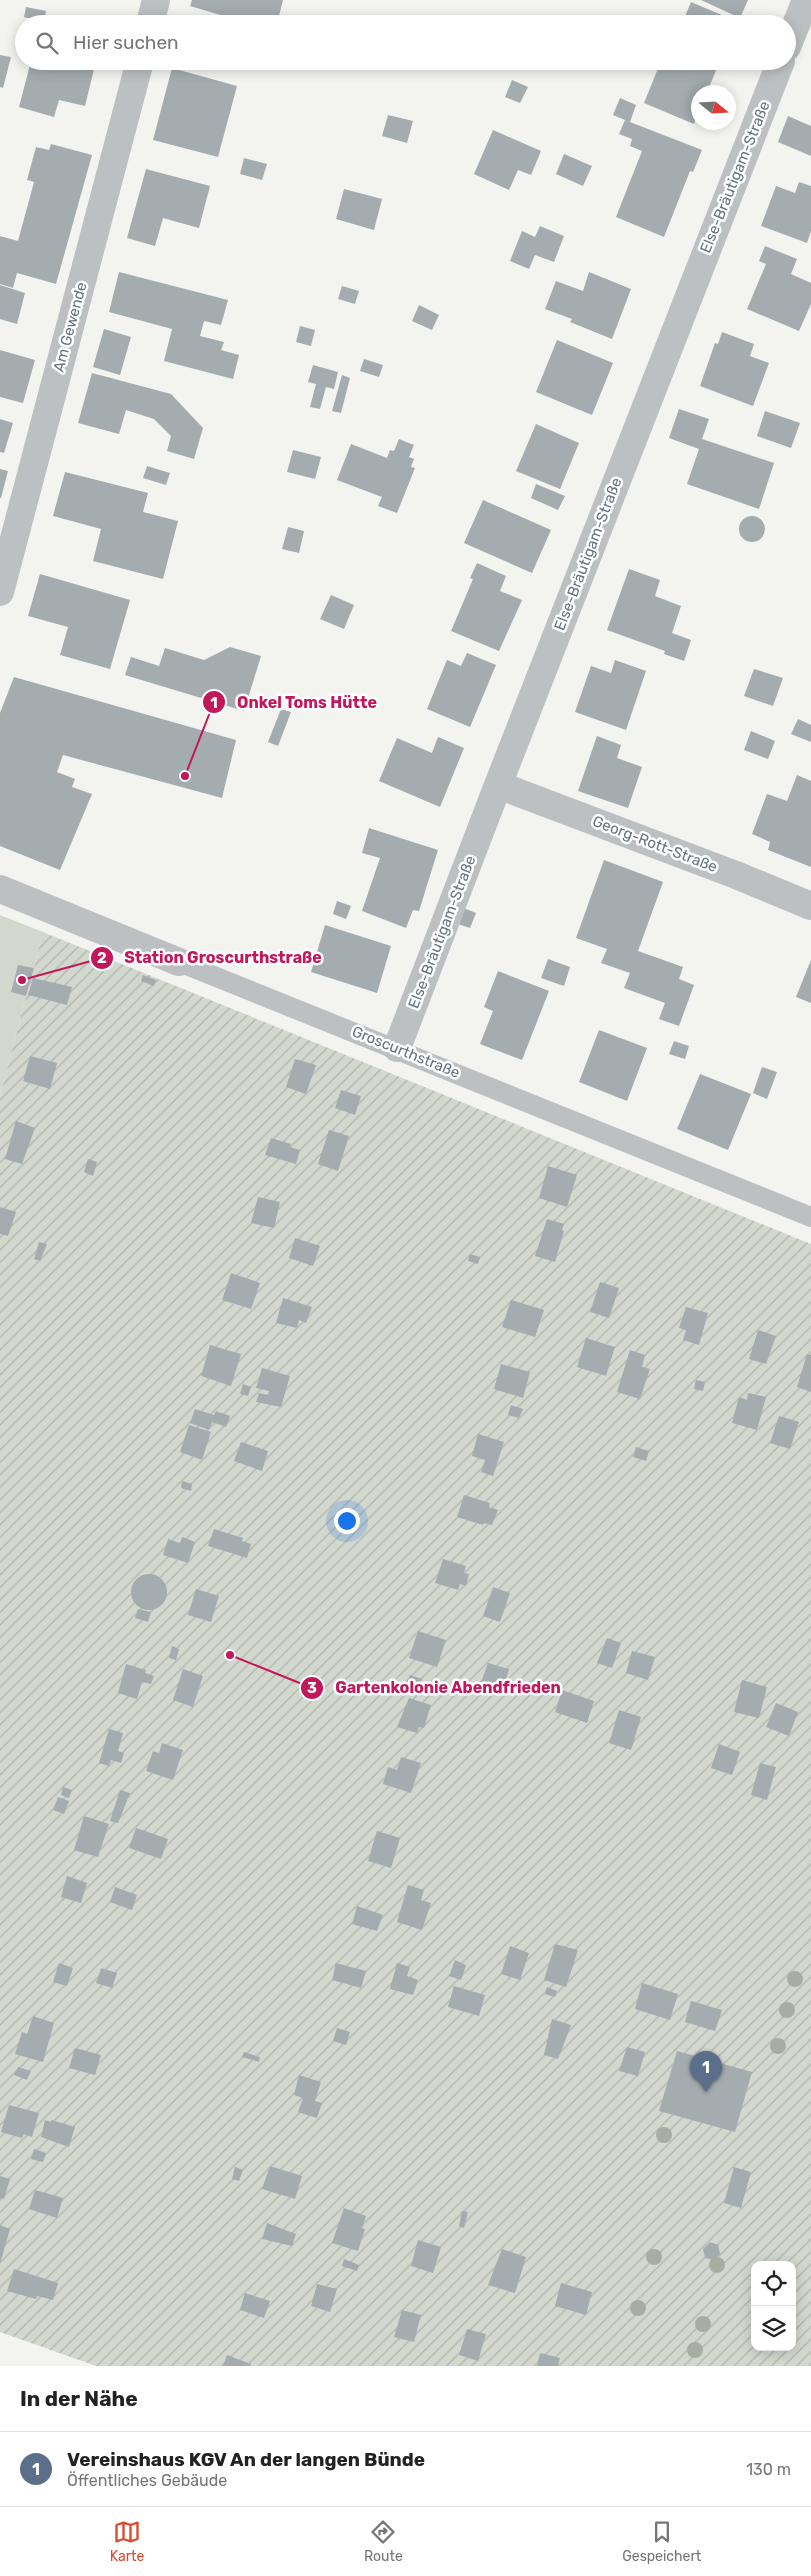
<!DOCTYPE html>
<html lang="de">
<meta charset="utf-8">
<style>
body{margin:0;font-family:Rubik,sans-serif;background:#f6f6f6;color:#222}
.controls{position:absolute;right:15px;bottom:15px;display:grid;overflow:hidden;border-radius:10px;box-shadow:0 2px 12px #0003}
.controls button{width:45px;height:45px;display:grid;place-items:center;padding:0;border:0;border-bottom:1px solid #e0e0e0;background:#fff;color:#222;font:25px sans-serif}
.compass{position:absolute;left:691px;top:85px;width:45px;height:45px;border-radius:50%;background:#fff;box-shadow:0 2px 12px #0003;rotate:108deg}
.you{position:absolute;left:346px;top:1520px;width:18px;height:18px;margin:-12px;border:4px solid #fff;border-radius:50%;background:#1a73e8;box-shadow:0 0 0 8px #1a73e833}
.badge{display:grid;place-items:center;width:32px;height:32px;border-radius:50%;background:#d64c2d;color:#fff;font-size:16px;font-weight:700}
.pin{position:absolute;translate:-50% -41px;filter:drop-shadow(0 1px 2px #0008)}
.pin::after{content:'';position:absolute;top:26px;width:18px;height:15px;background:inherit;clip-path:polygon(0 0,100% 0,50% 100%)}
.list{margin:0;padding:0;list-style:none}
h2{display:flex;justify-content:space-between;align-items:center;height:65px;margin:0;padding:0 20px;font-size:21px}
h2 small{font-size:16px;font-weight:400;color:#767676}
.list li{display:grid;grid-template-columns:32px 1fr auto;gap:15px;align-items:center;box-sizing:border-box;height:75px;padding:0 20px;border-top:1px solid #e0e0e0}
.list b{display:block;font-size:19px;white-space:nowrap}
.list p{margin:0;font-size:16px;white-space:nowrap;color:#767676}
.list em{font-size:16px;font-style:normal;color:#767676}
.icon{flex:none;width:28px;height:28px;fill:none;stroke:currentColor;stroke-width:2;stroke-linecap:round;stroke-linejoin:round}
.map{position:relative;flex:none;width:811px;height:2366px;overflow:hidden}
.search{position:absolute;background:#fff;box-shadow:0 2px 12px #0003;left:15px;right:15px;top:15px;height:55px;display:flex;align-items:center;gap:12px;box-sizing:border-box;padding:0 18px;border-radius:28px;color:#767676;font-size:19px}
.sheet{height:140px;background:#fff}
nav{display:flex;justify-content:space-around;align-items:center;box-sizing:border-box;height:70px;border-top:1px solid #e0e0e0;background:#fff;font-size:14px;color:#767676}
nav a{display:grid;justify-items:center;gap:2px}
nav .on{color:#d64c2d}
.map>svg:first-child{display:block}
.grass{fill:#d3d8cf}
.garden{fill:url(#garden-furrows);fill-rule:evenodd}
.building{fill:#a4acb0}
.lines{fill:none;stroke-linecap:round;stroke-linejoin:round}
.lane{stroke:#bcc0c3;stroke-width:20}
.street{stroke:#bcc0c3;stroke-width:28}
.tree{fill:#a6aea2}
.labels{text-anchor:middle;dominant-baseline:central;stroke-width:5;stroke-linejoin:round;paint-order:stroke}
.street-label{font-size:15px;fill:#64747f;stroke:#fff}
.leader{fill:none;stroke:#c2185b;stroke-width:2}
.callout-dot{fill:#c2185b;stroke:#fff;stroke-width:2}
.mark-label{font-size:15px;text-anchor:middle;font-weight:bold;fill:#fff}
.callout-label{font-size:16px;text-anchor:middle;font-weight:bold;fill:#c2185b;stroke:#fff;stroke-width:5;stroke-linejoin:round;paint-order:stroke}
</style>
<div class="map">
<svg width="811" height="2366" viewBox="0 0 811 2366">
<defs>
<pattern id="garden-furrows" width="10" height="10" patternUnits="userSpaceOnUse" patternTransform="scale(1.25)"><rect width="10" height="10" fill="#d3d8cf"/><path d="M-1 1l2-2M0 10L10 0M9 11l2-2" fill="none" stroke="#afb4ad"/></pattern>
</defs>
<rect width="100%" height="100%" fill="#f3f3ef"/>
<path class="grass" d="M0 915 43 932 0 1096Z"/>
<path class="garden" d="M43 932 811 1244V2366H96L0 2332V1096ZM755 2265H792V2347H755Z"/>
<path class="building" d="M192 0H283L277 24H233L234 19 190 6Z
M701 0H748L740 18Z
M691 2 731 19 729 24H694L684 19Z
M26 7 46 11 44 22 24 17Z
M0 55 11 57 3 88 0 87Z
M31 61H96L85 106 59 100 54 117 19 107Z
M201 61H224L223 67Z
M661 61H720L707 92H698V112L694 124 644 103Z
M172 68 237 86 218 157 153 140Z
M512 80 528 87 520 103 505 97Z
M620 98 636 105 630 122 702 150 693 172 690 171 664 237 616 217 642 151 630 146 632 139 619 134 625 120 613 115Z
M388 115 413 121 407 143 382 136Z
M788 116 811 126V156L778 142Z
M493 130 541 151 531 175 518 170 509 190 474 174Z
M51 144 92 155 56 284 17 273 13 288 0 284V236L18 241 34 182 27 180 36 147 49 150Z
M564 154 592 166 583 186 556 174Z
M244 158 267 164 262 180 240 174Z
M146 169 210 186 199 228 163 218 155 246 127 238Z
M799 182 811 186V231L807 243 761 226 776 186 795 193Z
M344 189 382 199 374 230 336 219Z
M540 226 564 236 554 262 535 255 529 269 510 261 522 231 535 237Z
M765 246 797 259 791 274 811 283V304L799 331 747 309 766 264 759 261Z
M119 272 228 300 221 325 204 321 200 336 224 342 221 350 239 355 233 379 164 361 172 329 109 312Z
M589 272 631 289 612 339 570 322 572 319 545 309 556 281 583 291Z
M0 285 25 293 17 324 0 319Z
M342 286 359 291 355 304 338 299Z
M419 305 439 315 432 330 412 321Z
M300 326 315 330 311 346 296 342Z
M104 329 131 337 120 375 93 367Z
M722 332 754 344 750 356 769 363 753 406 700 386 715 343 718 344Z
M557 340 613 363 592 415 536 392Z
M0 350 35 360 23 403 0 397Z
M364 359 383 365 379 377 360 371Z
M313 365 338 372 334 389 326 387 320 409 310 407 316 384 308 382Z
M92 373 171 394 203 428 194 459 167 451 171 436 154 419 126 410 119 434 78 423Z
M342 375 350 378 341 413 332 411Z
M679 409 709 419 702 439 774 463 759 509 687 484 699 449 669 438Z
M765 411 800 423 791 448 757 436Z
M0 419 13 423 4 453 0 452Z
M536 424 579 443 560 489 516 471Z
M399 439 414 445 409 457 414 459 411 467 415 468 397 513 378 506 382 497 337 480 351 444 387 458 390 450 394 451Z
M293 450 321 457 315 479 287 472Z
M147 466 170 473 166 485 143 478Z
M0 469 8 471 1 498H0Z
M65 472 148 493 143 512 178 521 163 579 93 561 101 529 53 516Z
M536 484 565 496 558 510 531 498Z
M483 500 551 530 532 573 464 543Z
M739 529a13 13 0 1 1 26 0a13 13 0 1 1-26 0Z
M288 527 304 531 299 553 282 549Z
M477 563 506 576 500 591 522 600 499 651 451 631 473 579 470 578Z
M629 569 660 580 655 596 681 606 672 633 691 640 684 661 664 654 665 651 607 630Z
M40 574 130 600 110 669 60 655 68 627 28 616Z
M331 595 354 605 344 629 320 619Z
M230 647 261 656 244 711 125 675 131 657 159 666 165 648 204 660Z
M467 653 496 665 470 727 427 709 447 660 461 666Z
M615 660 646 671 626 730 575 712 591 666 611 673Z
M754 669 783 678 773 706 744 696Z
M14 677 236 740 222 798 63 755 57 772 75 779 72 787 92 794 60 870 0 846V713Z
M281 709 291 712 278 746 268 742Z
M798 719 811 725V742L791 734Z
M751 731 775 741 768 759 744 750Z
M597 736 621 745 617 758 642 767 628 808 578 791Z
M438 737 464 748 440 807 379 781 397 738 432 753Z
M797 775 811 781V867L768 850 770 842 752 834 767 794 787 801Z
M369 828 438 850 419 911 413 910 406 928 362 911 380 858 362 853Z
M604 860 663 882 638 951 683 967 679 979 694 985 679 1026 659 1019 665 1003 624 988 630 973 601 963 607 949 576 938Z
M337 901 351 906 346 919 333 914Z
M461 907 476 913 470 928 455 923Z
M325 925 391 946 377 993 311 972Z
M548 959 570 967 564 986 541 978Z
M811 960V1003L796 997Z
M18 965 34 968 26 996 11 992Z
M498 971 549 991 522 1060 480 1044 493 1011 484 1007Z
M143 975 156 980 154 986 141 981Z
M33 978 72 987 67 1005 28 995Z
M599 1030 647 1048 627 1101 579 1082Z
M674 1041 689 1046 685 1059 669 1054Z
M30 1056 57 1063 50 1089 23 1081Z
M295 1059 316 1065 306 1094 286 1087Z
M762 1067 777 1072 767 1099 753 1093Z
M700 1074 751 1094 728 1150 677 1129Z
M341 1090 361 1096 355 1115 335 1108Z
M16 1121 35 1128 22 1164 5 1159Z
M329 1130 349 1136 338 1171 318 1164Z
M271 1138 291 1144 290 1147 300 1150 296 1164 265 1155Z
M88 1159 97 1162 93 1176 84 1172Z
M548 1166 577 1175 567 1207 539 1198Z
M258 1197 280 1202 274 1228 251 1223Z
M0 1207 16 1212 8 1236 0 1234Z
M547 1219 564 1224 562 1230 564 1231 555 1262 535 1256Z
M295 1238 320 1246 313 1266 289 1258Z
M39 1242 47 1244 40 1261 34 1259Z
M470 1254 480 1257 478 1264 468 1261Z
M231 1273 260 1283 251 1309 222 1300Z
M600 1282 619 1288 609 1318 590 1312Z
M283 1298 312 1307 306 1323 299 1320 297 1328 276 1323Z
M511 1300 544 1310 535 1337 502 1327Z
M686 1307 708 1313 699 1345 683 1340 686 1330 679 1328Z
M758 1330 776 1336 766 1364 749 1359Z
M586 1338 615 1347 606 1376 577 1367Z
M210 1345 241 1354 231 1386 201 1376Z
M630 1350 645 1355 642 1367 650 1369 640 1399 617 1392Z
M807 1354 811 1355V1392L797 1387Z
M501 1364 530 1372 523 1398 494 1389Z
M262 1368 290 1376 281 1407 256 1402 259 1393 268 1395 269 1391 256 1388Z
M696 1380 705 1382 703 1391 694 1389Z
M243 1384 251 1387 248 1396 240 1394Z
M748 1393 766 1397 757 1430 732 1423 739 1397 747 1400Z
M511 1405 523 1409 519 1418 508 1415Z
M195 1409 214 1415 216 1411 230 1416 226 1427 212 1422 209 1430 190 1423Z
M779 1416 799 1422 790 1449 770 1443Z
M189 1425 211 1432 202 1460 180 1452Z
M478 1434 504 1442 493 1476 481 1472 485 1460 472 1456Z
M241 1442 268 1451 262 1471 234 1461Z
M636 1447 649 1451 646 1461 633 1457Z
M182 1481 192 1484 191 1491 181 1488Z
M464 1495 490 1503 489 1507 498 1510 492 1525 484 1523 483 1525 457 1517Z
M214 1529 243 1538 242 1541 251 1544 247 1558 208 1546Z
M182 1537 195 1542 188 1563 163 1555 168 1539 180 1543Z
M443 1559 466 1566 464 1573 469 1574 466 1586 460 1584 458 1590 435 1583Z
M131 1592a18 18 0 1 1 36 0a18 18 0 1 1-36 0Z
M493 1587 510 1593 500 1622 483 1616Z
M196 1589 219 1596 211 1622 188 1615Z
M138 1609 151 1612 148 1622 135 1618Z
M418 1631 446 1640 437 1667 409 1658Z
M607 1638 621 1643 612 1668 597 1663Z
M172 1646 179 1649 176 1660 169 1658Z
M632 1651 655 1657 648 1680 626 1673Z
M488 1663 509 1669 502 1695 479 1688Z
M126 1664 146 1670 145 1673 154 1676 151 1684 142 1682 137 1699 118 1693Z
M183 1669 203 1676 193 1707 173 1700Z
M410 1675 422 1679 419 1686 407 1682Z
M742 1680 767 1687 759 1718 734 1712Z
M562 1690 594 1701 587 1723 555 1712Z
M409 1698 431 1705 424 1728 419 1727 417 1733 397 1727Z
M776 1703 798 1712 789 1736 766 1727Z
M619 1710 641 1717 631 1750 609 1743Z
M109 1729 123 1733 118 1751 124 1753 121 1763 111 1760 109 1766 99 1763Z
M162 1743 183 1750 173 1780 146 1771 153 1751 159 1753Z
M719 1744 740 1752 732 1775 711 1768Z
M401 1757 421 1763 411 1793 383 1784 388 1767 397 1770Z
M760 1763 776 1767 767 1800 751 1795Z
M63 1787 72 1790 69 1798 61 1795Z
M120 1790 130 1793 118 1823 110 1821Z
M58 1797 69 1801 64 1814 53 1810Z
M84 1816 109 1824 98 1857 74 1850Z
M136 1828 168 1839 161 1859 129 1848Z
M377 1831 400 1838 391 1868 368 1861Z
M67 1876 87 1883 81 1903 61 1897Z
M408 1885 424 1890 421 1900 431 1903 422 1930 397 1922Z
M115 1887 137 1895 132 1910 110 1902Z
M357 1906 383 1915 377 1931 352 1924Z
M555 1944 578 1950 566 1987 544 1980Z
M510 1946 529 1953 520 1980 501 1974Z
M455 1960 466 1965 461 1980 449 1976Z
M59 1963 73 1968 67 1986 53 1982Z
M336 1963 366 1971 361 1988 332 1980Z
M397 1963 410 1967 407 1976 418 1980 413 1995 390 1989Z
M101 1968 117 1973 112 1988 96 1983Z
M642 1983 678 1994 670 2020 635 2009Z
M454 1986 485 1995 479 2016 448 2007Z
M547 1987 557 1991 555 1997 545 1994Z
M691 2001 722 2010 715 2031 685 2022Z
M33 2016 54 2023 43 2062 15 2054 22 2032 27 2034Z
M552 2019 571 2025 558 2059 544 2055Z
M337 2028 350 2032 346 2045 333 2041Z
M627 2047 645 2052 638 2076 619 2071Z
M75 2048 101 2055 95 2075 69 2068Z
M677 2051 752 2072 735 2132 659 2111Z
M244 2052 260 2057 259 2062 242 2057Z
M18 2067 31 2071 27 2080 14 2075Z
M299 2075 321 2082 315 2101 322 2103 317 2118 298 2112 303 2098 294 2095Z
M9 2105 39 2113 32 2137 24 2134 22 2138 1 2132Z
M45 2120 51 2122V2120L75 2127 69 2147 41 2137Z
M34 2149 46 2153 43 2162 31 2159Z
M270 2166 302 2176 295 2199 262 2189Z
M235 2167 243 2170 239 2181 232 2179Z
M734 2167 751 2172 741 2208 724 2203Z
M0 2176 10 2179 4 2199 0 2198Z
M35 2190 63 2198 57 2218 29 2209Z
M344 2208 366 2216 362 2228 365 2229 358 2251 332 2243Z
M462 2211 468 2212 464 2228 459 2226Z
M267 2223 296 2234 292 2246 262 2239Z
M0 2225 10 2229 0 2264Z
M418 2240 441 2247 433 2273 411 2266Z
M710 2242 718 2245 720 2254 714 2260 705 2258 703 2249Z
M502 2249 526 2257 515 2293 488 2285Z
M344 2259 359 2265 357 2271 342 2266Z
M14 2269 58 2283 53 2300 37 2296 36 2299 7 2291Z
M561 2283 592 2292 586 2315 555 2306Z
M317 2284 337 2289 330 2312 311 2306Z
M245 2293 270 2301 264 2318 240 2310Z
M402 2310 421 2315 414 2342 394 2337Z
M467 2329 486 2334 478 2361 459 2355Z
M540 2353 560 2358 558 2366H537Z
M227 2355 251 2364 250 2366H223Z"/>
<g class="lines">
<path class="lane" d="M179 962 811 1217"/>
<path class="street" d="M150 24 156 0
M787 47 806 0
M0 592 140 61
M498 785 736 875 811 906
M0 889 179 962
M397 1048 498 785 781 61"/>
</g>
<g class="tree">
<circle cx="795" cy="1979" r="8"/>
<circle cx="787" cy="2010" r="8"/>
<circle cx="778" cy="2046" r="8"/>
<circle cx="664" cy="2135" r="8"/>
<circle cx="654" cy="2257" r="8"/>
<circle cx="717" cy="2265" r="8"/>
<circle cx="638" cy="2308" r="8"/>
<circle cx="703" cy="2324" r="8"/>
<circle cx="695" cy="2350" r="8"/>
</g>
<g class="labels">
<g class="street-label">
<text transform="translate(735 177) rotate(-68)">Else-Bräutigam-Straße</text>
<text transform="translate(70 327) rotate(-75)">Am Gewende</text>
<text transform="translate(588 554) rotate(-69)">Else-Bräutigam-Straße</text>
<text transform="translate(655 844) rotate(21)">Georg-Rott-Straße</text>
<text transform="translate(442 932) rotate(-69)">Else-Bräutigam-Straße</text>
<text transform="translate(406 1052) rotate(22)">Groscurthstraße</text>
</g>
</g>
<path class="leader" d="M185 776L214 702M22 980L102 958M230 1655L312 1688"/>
<g class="callout-dot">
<circle cx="185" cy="776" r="5"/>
<circle cx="22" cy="980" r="5"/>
<circle cx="230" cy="1655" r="5"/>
<circle cx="214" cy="702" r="12"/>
<circle cx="102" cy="958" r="12"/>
<circle cx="312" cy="1688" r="12"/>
</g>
<g class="mark-label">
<text x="214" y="708">1</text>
<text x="102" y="963">2</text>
<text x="312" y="1693">3</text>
</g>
<g class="callout-label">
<text x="307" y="708">Onkel Toms Hütte</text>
<text x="223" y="963">Station Groscurthstraße</text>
<text x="448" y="1693">Gartenkolonie Abendfrieden</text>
</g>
</svg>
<div class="controls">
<button><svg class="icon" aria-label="locate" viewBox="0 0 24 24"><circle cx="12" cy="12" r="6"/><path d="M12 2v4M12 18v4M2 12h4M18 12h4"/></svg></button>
<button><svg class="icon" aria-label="layers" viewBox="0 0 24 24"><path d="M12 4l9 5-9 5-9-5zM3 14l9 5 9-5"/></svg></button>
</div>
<svg class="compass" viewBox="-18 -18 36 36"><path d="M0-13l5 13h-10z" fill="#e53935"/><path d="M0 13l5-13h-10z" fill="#767676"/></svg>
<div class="you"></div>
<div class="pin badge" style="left:706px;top:2092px;background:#5c6f8a">1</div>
<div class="search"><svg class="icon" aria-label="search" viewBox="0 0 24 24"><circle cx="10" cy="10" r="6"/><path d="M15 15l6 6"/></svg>Hier suchen</div>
</div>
<section class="sheet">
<h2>In der Nähe<small></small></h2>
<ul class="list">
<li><span class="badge" style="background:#5c6f8a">1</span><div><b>Vereinshaus KGV An der langen Bünde</b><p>Öffentliches Gebäude</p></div><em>130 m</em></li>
</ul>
</section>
<nav>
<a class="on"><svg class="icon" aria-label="map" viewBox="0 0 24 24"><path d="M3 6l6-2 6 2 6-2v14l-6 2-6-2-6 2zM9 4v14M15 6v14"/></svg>Karte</a>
<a><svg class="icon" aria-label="directions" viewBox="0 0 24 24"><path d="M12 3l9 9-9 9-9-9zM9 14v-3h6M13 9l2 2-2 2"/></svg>Route</a>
<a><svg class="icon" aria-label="saved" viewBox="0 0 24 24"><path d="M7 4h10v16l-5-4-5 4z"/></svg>Gespeichert</a>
</nav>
